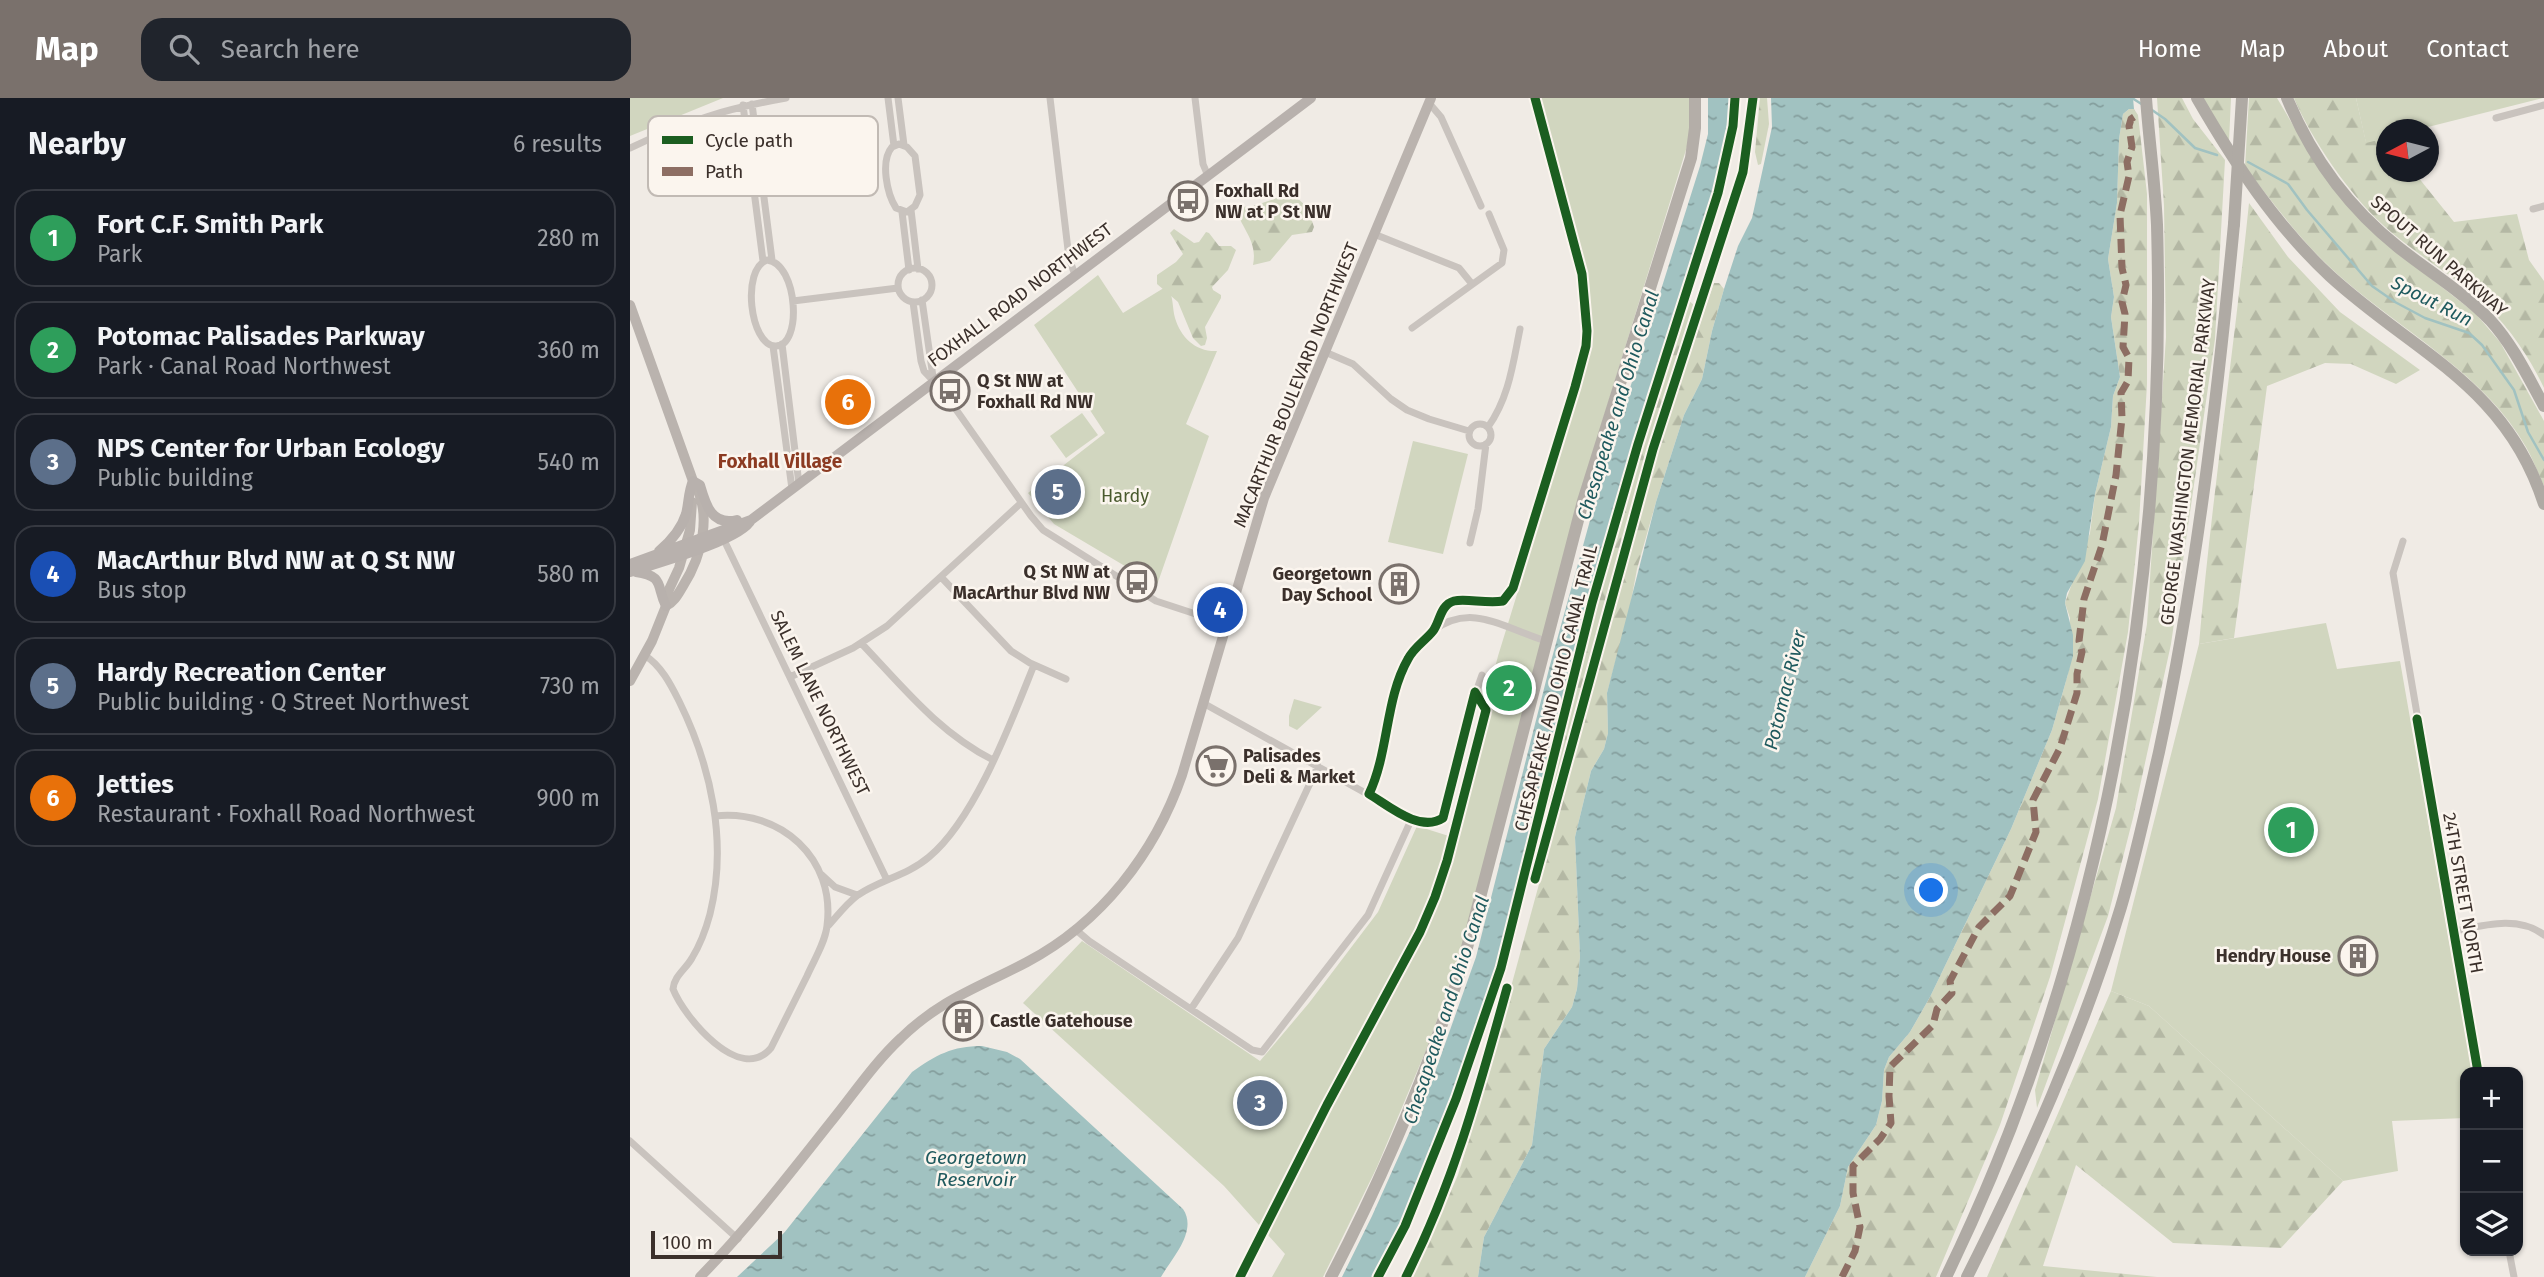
<!DOCTYPE html>
<meta charset="utf-8">
<style>
body{margin:0;font-family:"Fira Sans",sans-serif;background:#20242c;color:#f1f3f6}
.controls{position:absolute;right:21px;bottom:21px;display:grid;overflow:hidden;border-radius:14px;box-shadow:0 2px 5px #0004}
.controls button{width:63px;height:63px;display:grid;place-items:center;padding:0;border:0;border-bottom:2px solid #363941;background:#171b24;color:#f1f3f6;font:35px sans-serif}
.compass{position:absolute;left:1746px;top:21px;width:63px;height:63px;border-radius:50%;background:#171b24;box-shadow:0 2px 5px #0004;rotate:263deg}
.scale{position:absolute;left:21px;bottom:18px;width:131px;box-sizing:border-box;padding-left:7px;border:4px solid #3b302b;border-top:0;font-size:19px;line-height:24px;white-space:nowrap;color:#3b302b;-webkit-text-stroke:5px #fbf5ee;paint-order:stroke}
.you{position:absolute;left:1302px;top:793px;width:24px;height:24px;margin:-18px;border:5px solid #fff;border-radius:50%;background:#1a73e8;box-shadow:0 0 0 10px #1a73e833}
.badge{display:grid;place-items:center;width:46px;height:46px;border-radius:50%;background:#7a716c;color:#fff;font-size:23px;font-weight:700}
.pin{position:absolute;translate:-50% -50%;border:4px solid #fff;box-shadow:0 2px 7px #0006}
.list{margin:0;padding:0;list-style:none}
h2{display:flex;justify-content:space-between;align-items:center;height:91px;margin:0;padding:0 28px;font-size:30px}
h2 small{font-size:23px;font-weight:400;color:#9ea1a6}
.list li{display:grid;grid-template-columns:46px 1fr auto;gap:21px;align-items:center;box-sizing:border-box;height:98px;margin:0 14px 14px;padding:0 14px;border:2px solid #363941;border-radius:21px}
.list b{display:block;font-size:26px;white-space:nowrap}
.list p{margin:0;font-size:23px;white-space:nowrap;color:#9ea1a6}
.list em{font-size:23px;font-style:normal;color:#9ea1a6}
.icon{flex:none;width:38px;height:38px;fill:none;stroke:currentColor;stroke-width:2;stroke-linecap:round;stroke-linejoin:round}
.map{position:relative;flex:none;width:1914px;height:1179px;overflow:hidden}
header{display:flex;align-items:center;gap:42px;box-sizing:border-box;height:98px;padding:0 35px;background:#7a716c;color:#fff}
header strong{font-size:33px}
nav{display:flex;gap:38px;margin-inline-start:auto;font-size:24px}
.search{width:490px;height:63px;background:#20242c;display:flex;align-items:center;gap:18px;box-sizing:border-box;padding:0 24px;border-radius:21px;color:#9ea1a6;font-size:26px}
main{display:flex}
aside{flex:1;background:#171b24}
.map>svg:first-child{display:block}
.forest{fill:url(#forest-firs)}
.green{fill:#d1d6bf}
.water{fill:url(#water-ripples)}
.lines{fill:none;stroke-linecap:round;stroke-linejoin:round}
.stream{stroke:#a1c2c1;stroke-width:2.5}
.minor{stroke:#c9c3be;stroke-width:7}
.secondary{stroke:#bab3ae;stroke-width:10}
.primary{stroke:#b8b1ad;stroke-width:10}
.trunk{stroke:#b4aea8;stroke-width:12}
.motorway{stroke:#afaaa4;stroke-width:12}
.motorway-bridge{stroke:#afaaa4;stroke-width:12}
.quiet{stroke:#8d6e63;stroke-width:7;stroke-dasharray:14 7;stroke-linecap:butt}
.cycleway-casing{stroke:#fbf5ee;stroke-width:13}
.cycleway{stroke:#1b5e20;stroke-width:9}
.labels{text-anchor:middle;dominant-baseline:central;stroke-width:5;stroke-linejoin:round;paint-order:stroke}
.poi-label{font-size:18px;font-weight:bold;fill:#3b302b;stroke:#fbf5ee;text-anchor:start}
.street-label{font-size:18px;fill:#3b302b;stroke:#fbf5ee}
.park-label{font-size:18px;fill:#4a5a2e;stroke:#fbf5ee}
.water-label{font-size:19px;font-style:italic;fill:#1f5a5e;stroke:#fbf5ee}
.neighbourhood-label{font-size:19px;font-weight:bold;fill:#8c3b22;stroke:#fbf5ee}
.key{fill:#fbf5ee;stroke:#c1bab4;stroke-width:2}
.key-label{font-size:19px;fill:#3b302b}
</style>
<header>
<strong>Map</strong>
<div class="search"><svg class="icon" aria-label="search" viewBox="0 0 24 24"><circle cx="10" cy="10" r="6"/><path d="M15 15l6 6"/></svg>Search here</div>
<nav><a>Home</a><a>Map</a><a>About</a><a>Contact</a></nav>
</header>
<main>
<aside>
<h2>Nearby<small>6 results</small></h2>
<ul class="list">
<li><span class="badge" style="background:#2e9e5b">1</span><div><b>Fort C.F. Smith Park</b><p>Park</p></div><em>280 m</em></li>
<li><span class="badge" style="background:#2e9e5b">2</span><div><b>Potomac Palisades Parkway</b><p>Park · Canal Road Northwest</p></div><em>360 m</em></li>
<li><span class="badge" style="background:#5c6f8a">3</span><div><b>NPS Center for Urban Ecology</b><p>Public building</p></div><em>540 m</em></li>
<li><span class="badge" style="background:#1a4fb4">4</span><div><b>MacArthur Blvd NW at Q St NW</b><p>Bus stop</p></div><em>580 m</em></li>
<li><span class="badge" style="background:#5c6f8a">5</span><div><b>Hardy Recreation Center</b><p>Public building · Q Street Northwest</p></div><em>730 m</em></li>
<li><span class="badge" style="background:#e8710a">6</span><div><b>Jetties</b><p>Restaurant · Foxhall Road Northwest</p></div><em>900 m</em></li>
</ul>
</aside>
<div class="map">
<svg width="1914" height="1179" viewBox="0 0 1914 1179">
<defs>
<pattern id="forest-firs" width="22" height="20" patternUnits="userSpaceOnUse" patternTransform="scale(1.75)"><rect width="22" height="20" fill="#d1d6bf"/><path d="M5 1l3.5 6h-7zM16 11l3.5 6h-7z" fill="#b4b8a4"/></pattern>
<pattern id="water-ripples" width="26" height="14" patternUnits="userSpaceOnUse" patternTransform="scale(1.75)"><rect width="26" height="14" fill="#a1c2c1"/><path d="M2 4q2-2 4 0t4 0M15 11q2-2 4 0t4 0" fill="none" stroke="#849e9d"/></pattern>
</defs>
<rect width="100%" height="100%" fill="#f0ebe5"/>
<path class="forest" d="M1130 0H1137L1139 26 1131 66 1128 67 1125 54Z
M1527 0H1552L1563 21 1595 62 1585 241 1541 546 1503 720 1478 818 1407 1010 1405 992 1486 710 1517 526 1536 239 1534 108Z
M1573 0H1601L1599 44Z
M1619 0H1647L1686 66 1767 154 1845 215 1870 244 1914 323V388C1908 375 1903 361 1896 349 1856 278 1773 233 1713 181 1675 149 1645 107 1615 69Z
M1664 0H1726L1736 44 1756 40V74H1784L1824 124 1887 116 1899 162 1914 183V290C1901 262 1881 232 1859 210 1827 179 1786 157 1753 127 1720 97 1681 41 1664 0Z
M1499 11H1504L1508 17 1517 96V286L1509 425 1498 534 1468 701 1420 879 1370 1027 1306 1179H1175L1210 1108 1218 1069 1246 1027 1252 1003 1254 972 1259 959 1280 934 1300 899 1381 731 1422 632 1438 576 1440 520 1435 505 1460 435 1465 396 1481 329 1483 298 1490 279 1481 219 1484 199 1478 161 1487 105 1489 41 1493 16Z
M656 97C675 100 679 113 684 129L682 134 662 137 640 163 623 167C628 142 611 131 605 108L620 109Z
M1619 105 1658 159 1710 214 1790 272 1766 286 1721 266 1695 265 1637 288 1604 540 1569 546C1582 398 1604 252 1619 105Z
M544 131 564 145 569 144 576 134 579 135 589 148H601L606 152 598 172 582 189 583 192 591 197V200L575 229 577 240 575 247 571 248 563 240 548 204 527 186V177L546 164 553 156 540 135Z
M1084 185H1089L1094 191 1082 233 1072 281 1054 317 1026 404 1007 471 999 514 977 595 978 635 974 651 961 673 945 739 950 859 947 891 942 909 914 951 902 1047 854 1139 848 1179H783L828 1077 844 1025 1008 422 1040 314Z
M1059 203 1064 207V213L974 506 914 733 910 740 933 638 989 427 1056 205Z
M1481 893 1519 908 1713 1083 1651 1150 1543 1145 1446 1067 1413 1168 1527 1179H1357Z"/>
<path class="green" d="M0 0H93L0 38Z
M911 0H1060L1059 42 950 396 836 838 799 945 747 1069 693 1179H642L655 1156 594 1088 393 905 452 843 630 963 679 905 748 814 787 728 822 739 868 558 924 376 961 237 956 178Z
M1726 0H1913L1790 31 1756 32V40L1736 45Z
M468 177 493 215 537 188C544 199 542 209 545 220 551 240 566 254 587 253L556 326 579 338 527 487 424 426 398 395 475 335 404 227Z
M452 315 468 337 436 360 420 338Z
M783 343 838 356 813 456 758 444Z
M1696 525 1707 571 1770 563 1842 974H1835V1020L1762 1023 1768 1073 1713 1083 1519 908 1481 893 1569 546Z
M664 601 692 609 667 632 659 628V618Z"/>
<path class="water" d="M1078 0H1100L1094 54 1085 93 1003 346 958 508 858 903 822 999 771 1127 744 1179H712L742 1118 799 991 846 859 920 567 972 379 1070 68 1078 36Z
M1141 0H1503L1504 11H1499L1493 16 1489 41 1487 105 1478 161 1484 199 1481 219 1490 279 1483 298 1481 329 1465 396 1455 463 1437 495 1435 505 1443 537V558L1438 576 1422 632 1381 731 1300 899 1280 934 1259 959 1254 972 1252 1003 1246 1027 1218 1069 1210 1108 1175 1179H848L854 1139 902 1047 914 951 942 909 947 891 950 859 945 739 961 673 974 651 978 635 977 595 1026 404 1054 317 1072 281 1082 233 1094 191 1108 148 1122 120 1142 29Z
M352 948 377 954 390 961 553 1111C568 1133 542 1160 531 1179H107L154 1135 282 974C306 957 322 948 352 948Z"/>
<g class="lines">
<path class="stream" d="M1502 0 1513 7
M1522 12 1535 21 1565 50 1587 57
M1618 64 1658 86 1677 112 1742 188 1765 204 1795 220 1839 235 1852 247 1884 292 1898 334 1914 362"/>
<path class="minor" d="M258 0 264 48
M268 0 274 47
M420 0 439 160 445 177
M565 0 573 66 578 78
M799 5 811 19 851 108
M122 6 142 162
M113 7 133 163
M1866 20 1914 7
M269 46 277 49 285 58 290 97 285 108 277 114 266 110C257 96 250 63 262 49Z
M0 50C57 23 94 11 156 0
M1903 111 1914 108
M281 112 288 171
M272 114 279 172
M744 136 829 170 842 186
M137 162C168 165 173 250 145 248 120 247 111 171 137 162Z
M268 187a17 17 0 1 1 34 0a17 17 0 1 1-34 0Z
M292 202 303 279
M163 203 268 190
M283 204 291 263 294 273 313 293 401 418 413 432 526 503 596 526
M782 230 872 165 874 152 859 116
M152 246 169 386
M143 248 162 391
M695 254 723 266 761 301 777 312 799 321 839 333
M839 337a11 11 0 1 1 22 0a11 11 0 1 1-22 0Z
M858 329C879 300 883 265 890 231
M94 442 257 782
M1773 443 1763 475 1848 974
M840 445 848 411 856 346
M312 480 381 553 400 565 436 581
M231 545C273 589 308 634 363 662
M14 557C31 567 41 587 49 603 81 668 98 744 80 816 76 831 70 847 62 860 56 871 44 878 43 891 54 919 110 987 141 950 153 926 165 902 177 878 184 862 195 845 197 828 206 760 150 711 85 718
M160 579 223 550 257 528 391 405
M573 605 786 723C798 727 810 727 816 714L840 611 852 577
M739 696 773 572C780 555 789 544 803 533 841 503 876 531 916 543
M192 777 205 789 227 797
M198 828C207 818 217 805 228 797 250 782 278 777 299 759 345 721 381 624 404 567
M445 831 459 843 622 952 632 954 738 817 782 720
M1825 833C1854 827 1889 817 1914 837
M561 911 608 840 688 668
M0 1043 108 1141
M1879 1153 1884 1179"/>
<path class="secondary" d="M0 207 63 383C83 415 72 458 53 488 48 496 45 503 36 508
M0 583 22 543 36 508V498L49 470 60 432 62 404
M70 1179C117 1131 158 1078 200 1025 223 997 244 965 271 940 311 901 350 889 397 864 471 825 525 755 552 677L634 400 801 0"/>
<path class="primary" d="M29 453C41 443 51 432 56 416 59 405 58 395 63 383L70 387C76 408 82 428 107 422
M0 466 121 422 681 0
M0 474C24 466 112 442 121 422
M6 474C35 478 26 488 36 508"/>
<path class="trunk" d="M701 1179C753 1079 798 972 833 865L953 403 1061 60 1065 30V0"/>
<path class="motorway" d="M1567 0C1604 64 1645 127 1700 178 1784 255 1876 287 1914 406
M1657 0C1681 58 1719 110 1768 149 1798 173 1833 194 1860 222 1883 247 1898 279 1914 308
M1316 1179C1473 857 1537 484 1527 127 1525 85 1519 42 1516 0
M1337 1179C1397 1060 1452 938 1491 809 1506 758 1517 706 1529 654 1566 480 1587 304 1604 126"/>
<path class="motorway-bridge" d="M1604 126 1612 0"/>
<path class="quiet" d="M1212 1179 1225 1153 1230 1129 1223 1095V1068L1250 1041 1261 1025 1259 998 1260 969 1303 927 1307 911 1322 895 1320 883 1349 829 1380 798 1406 734 1403 702 1430 650 1447 595V576L1452 554 1449 543 1454 501 1472 447 1486 377 1492 320 1491 295 1498 283 1499 260 1493 249 1495 216 1492 204 1496 187 1492 170 1490 117 1499 78 1497 64 1502 49 1499 28 1501 21 1507 17"/>
<g class="cycleway-casing">
<path id="cycleway" d="M845 594 813 720C790 735 759 708 739 696 759 654 755 601 778 561 784 549 795 543 803 533 810 524 810 507 824 503 836 500 857 506 873 503L883 490 945 289 956 248 957 233 952 176 905 0
M1787 621 1848 974
M905 781 1023 351 1113 74 1123 0
M610 1179 697 1007 790 834 805 799 817 763 856 612 845 594
M748 1179 775 1128 826 1001 871 870 962 505 1008 346 1088 95 1103 28 1105 0
M776 1179C824 1084 849 991 877 890"/>
</g>
<use href="#cycleway" class="cycleway"/>
</g>
<defs>
<g id="bus-ring" transform="scale(2.0125)"><circle r="9.5" fill="#fbf5ee" stroke="#7a716c" stroke-width="1.5"/><path d="M-5-6H5V4H4V6H2V4H-2V6H-4V4H-5ZM-3.5-4V0h7V-4ZM-3.5 1.2v1.5H-2V1.2ZM2 1.2v1.5H3.5V1.2Z" fill="#7a716c"/></g>
<g id="building-ring" transform="scale(2.0125)"><circle r="9.5" fill="#fbf5ee" stroke="#7a716c" stroke-width="1.5"/><path d="M-4-6H4V6H1V3H-1V6H-4ZM-2.5-4.3h1.7v1.8h-1.7ZM.8-4.3h1.7v1.8H.8ZM-2.5-1h1.7V.8h-1.7ZM.8-1h1.7V.8H.8Z" fill="#7a716c"/></g>
<g id="supermarket-ring" transform="scale(2.0125)"><circle r="9.5" fill="#fbf5ee" stroke="#7a716c" stroke-width="1.5"/><path d="M-6-5.5h2.5l.6 2H6L4.5 2H-2.5L-4.4-4H-6ZM-1.5 3.2a1.3 1.3 0 1 0 .1 0ZM3 3.2a1.3 1.3 0 1 0 .1 0Z" fill="#7a716c"/></g>
</defs>
<g fill-rule="evenodd">
<use href="#bus-ring" x="558" y="103"/>
<use href="#bus-ring" x="320" y="293"/>
<use href="#bus-ring" x="507" y="484"/>
<use href="#building-ring" x="769" y="486"/>
<use href="#supermarket-ring" x="586" y="668"/>
<use href="#building-ring" x="1728" y="858"/>
<use href="#building-ring" x="333" y="923"/>
</g>
<g class="labels">
<g class="poi-label">
<text x="585" y="93">Foxhall Rd<tspan x="585" dy="21">NW at P St NW</tspan></text>
<text x="347" y="283">Q St NW at<tspan x="347" dy="21">Foxhall Rd NW</tspan></text>
<text x="480" y="474" text-anchor="end">Q St NW at<tspan x="480" dy="21">MacArthur Blvd NW</tspan></text>
<text x="742" y="476" text-anchor="end">Georgetown<tspan x="742" dy="21">Day School</tspan></text>
<text x="613" y="658">Palisades<tspan x="613" dy="21">Deli &amp; Market</tspan></text>
<text x="1701" y="858" text-anchor="end">Hendry House</text>
<text x="360" y="923">Castle Gatehouse</text>
</g>
<g class="street-label">
<text transform="translate(1809 158) rotate(41)">SPOUT RUN PARKWAY</text>
<text transform="translate(390 197) rotate(-37)">FOXHALL ROAD NORTHWEST</text>
<text transform="translate(666 287) rotate(-68)">MACARTHUR BOULEVARD NORTHWEST</text>
<text transform="translate(1558 354) rotate(-83)">GEORGE WASHINGTON MEMORIAL PARKWAY</text>
<text transform="translate(926 590) rotate(-76)">CHESAPEAKE AND OHIO CANAL TRAIL</text>
<text transform="translate(190 605) rotate(64)">SALEM LANE NORTHWEST</text>
<text transform="translate(1833 795) rotate(80)">24TH STREET NORTH</text>
</g>
<g class="park-label">
<text x="495" y="398">Hardy</text>
</g>
<g class="water-label">
<text transform="translate(1802 203) rotate(27)">Spout Run</text>
<text transform="translate(988 307) rotate(-73)">Chesapeake and Ohio Canal</text>
<text transform="translate(1155 592) rotate(-76)">Potomac River</text>
<text transform="translate(816 912) rotate(-72)">Chesapeake and Ohio Canal</text>
<text x="346" y="1059">Georgetown<tspan x="346" dy="22">Reservoir</tspan></text>
</g>
<g class="neighbourhood-label">
<text x="150" y="363">Foxhall Village</text>
</g>
</g>
<rect x="18" y="18" width="230" height="80" rx="10" class="key"/>
<rect x="32" y="38" width="31" height="8" fill="#1b5e20"/>
<rect x="32" y="69" width="31" height="9" fill="#8d6e63"/>
<g class="key-label">
<text x="75" y="49">Cycle path</text>
<text x="75" y="80">Path</text>
</g>
</svg>
<div class="controls">
<button>+</button>
<button>−</button>
<button><svg class="icon" aria-label="layers" viewBox="0 0 24 24"><path d="M12 4l9 5-9 5-9-5zM3 14l9 5 9-5"/></svg></button>
</div>
<svg class="compass" viewBox="-18 -18 36 36"><path d="M0-13l5 13h-10z" fill="#e53935"/><path d="M0 13l5-13h-10z" fill="#9ea1a6"/></svg>
<div class="scale">100 m</div>
<div class="you"></div>
<div class="pin badge" style="left:1661px;top:732px;background:#2e9e5b">1</div>
<div class="pin badge" style="left:879px;top:590px;background:#2e9e5b">2</div>
<div class="pin badge" style="left:630px;top:1005px;background:#5c6f8a">3</div>
<div class="pin badge" style="left:590px;top:512px;background:#1a4fb4">4</div>
<div class="pin badge" style="left:428px;top:394px;background:#5c6f8a">5</div>
<div class="pin badge" style="left:218px;top:304px;background:#e8710a">6</div>
</div>
</main>
